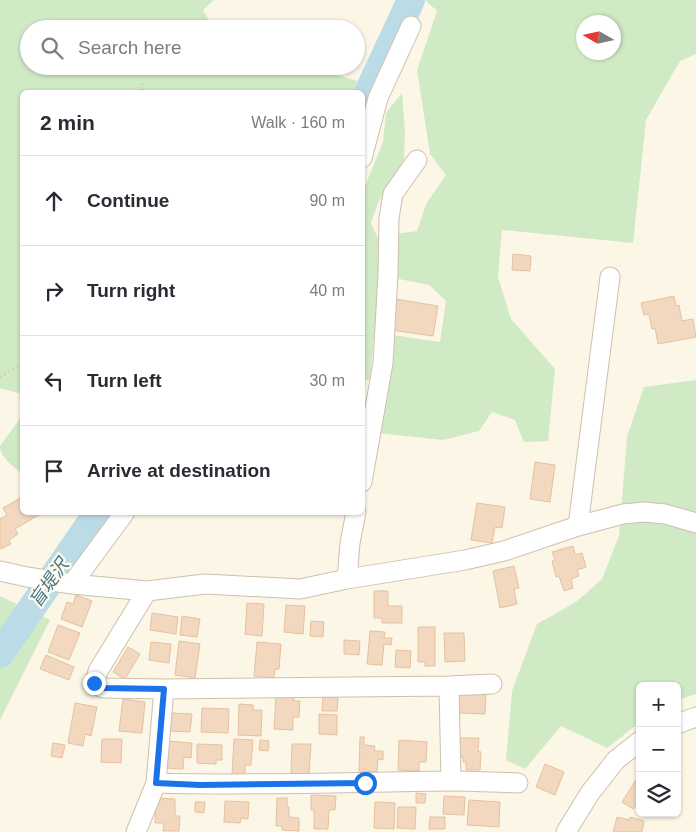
<!DOCTYPE html>
<meta charset="utf-8">
<style>
body{margin:0;font-family:Helvetica,"Noto Sans JP",sans-serif;background:#f2f2f3;color:#2b2b33}
.controls{position:absolute;right:15px;bottom:15px;display:grid;overflow:hidden;border-radius:8px;box-shadow:0 1px 4px #0004}
.controls button{width:45px;height:45px;display:grid;place-items:center;padding:0;border:0;border-bottom:1px solid #e1e1e2;background:#fff;color:#2b2b33;font:25px sans-serif}
.compass{position:absolute;left:576px;top:15px;width:45px;height:45px;border-radius:50%;background:#fff;box-shadow:0 1px 4px #0004;rotate:279deg}
.stop{position:absolute;width:15px;height:15px;margin:-11px;border:4px solid #1a73e8;border-radius:50%;background:#fff}
.stop.end{background:#1a73e8;border-color:#fff;box-shadow:0 1px 5px #0008}
.list{margin:0;padding:0;list-style:none}
h2{display:flex;justify-content:space-between;align-items:center;height:65px;margin:0;padding:0 20px;font-size:21px}
h2 small{font-size:16px;font-weight:400;color:#7c7c81}
.list li{display:grid;grid-template-columns:32px 1fr auto;gap:15px;align-items:center;box-sizing:border-box;height:90px;padding:0 20px;border-top:1px solid #e1e1e2}
.list b{display:block;font-size:19px;white-space:nowrap}
.list em{font-size:16px;font-style:normal;color:#7c7c81}
.icon{flex:none;width:28px;height:28px;fill:none;stroke:currentColor;stroke-width:2;stroke-linecap:round;stroke-linejoin:round}
.map{position:relative;flex:none;width:696px;height:832px;overflow:hidden}
.search{position:absolute;background:#fff;box-shadow:0 1px 4px #0004;left:20px;top:20px;width:345px;height:55px;display:flex;align-items:center;gap:12px;box-sizing:border-box;padding:0 18px;border-radius:28px;color:#7c7c81;font-size:19px}
.panel{position:absolute;background:#fff;box-shadow:0 1px 4px #0004;left:20px;top:90px;width:345px;height:425px;border-radius:8px}
.map>svg:first-child{display:block}
.green{fill:#d0eac5;fill-rule:evenodd}
.lines{fill:none;stroke-linecap:round;stroke-linejoin:round}
.river{stroke:#bbdce6;stroke-width:28}
.building{fill:#f2d8bf;stroke:#e5c19f}
.minor-casing{stroke:#cebfad;stroke-width:21}
.path{stroke:#d7bca1;stroke-width:2.5;stroke-dasharray:1 4;stroke-linecap:butt}
.minor{stroke:#fff;stroke-width:19}
.route{stroke:#1a73e8;stroke-width:6}
.labels{text-anchor:middle;dominant-baseline:central;stroke-width:4.5;stroke-linejoin:round;paint-order:stroke}
.water-label{font-size:18px;font-style:italic;fill:#44778a;stroke:#fffaee}
</style>
<div class="map">
<svg width="696" height="832" viewBox="0 0 696 832">
<rect width="100%" height="100%" fill="#fcf6e7"/>
<path class="green" d="M0 0H214L203 10 214 29H29V66H307L357 81 353 92H22V394L0 388Z
M425 0H696V54L680 61 646 120 633 243 502 230 498 277 511 319 555 369 548 441 524 442 515 420 492 412 479 431 443 440 378 433 393 335 440 342 446 301 429 285 394 278 395 234 417 231 426 204 446 175 430 154 417 70 437 11ZM584 22H614V52H584Z
M402 93 405 132 404 160 378 203 371 223 380 243 377 308 370 379 363 382V191L383 142 386 113Z
M696 380V694L677 700V686H640V722L607 748 561 726 525 769 506 760 512 691 537 624 576 602 602 579 619 536 627 437 644 387Z
M22 399V474C14 467 0 457 0 446L21 417Z
M0 596 50 620 0 720Z"/>
<g class="lines">
<path class="river" d="M362 105 411 0
M0 654 98 512"/>
</g>
<path class="building" d="M513 254 531 256 530 271 512 270Z
M674 296 676 306 679 305 682 321 693 319 696 337 658 344 655 328 652 329 649 314 644 315 641 303Z
M396 299 438 306 433 336 391 330Z
M535 462 555 465 550 502 530 499Z
M22 497V512H44L15 529 18 534 9 540 11 544 1 549 0 547V519L7 515 3 508Z
M477 503 505 507 502 528 495 527 492 543 471 540Z
M573 546 575 555 582 553 586 567 577 570 579 576 571 579 573 588 564 591 559 576 556 577 552 561 555 560 552 552Z
M514 566 519 588 514 589 517 604 500 608 493 571Z
M374 591H388V606H402V623H382V618H374Z
M76 595 92 601 82 627 61 619 67 602 73 604Z
M247 603 264 604 262 636 245 634Z
M286 605 305 606 303 634 284 632Z
M152 613 178 617 176 634 150 630Z
M182 616 200 619 197 637 180 635Z
M311 621 324 622 323 637 310 636Z
M58 625 80 633 69 660 48 652Z
M418 627H435V666H425V662H418Z
M370 631 385 632 384 638H392L391 645 384 644 382 665 367 664Z
M444 633H464L465 661 445 662Z
M344 640 360 641 359 655 344 654Z
M179 641 200 644 195 678 175 675Z
M151 642 171 644 169 663 149 660Z
M257 642 281 644 279 669H275L274 678 254 676Z
M128 647 140 654 125 679 113 672Z
M396 650 411 651 410 668 395 667Z
M46 655 74 667 69 680 40 669Z
M459 692 486 693 485 714 458 713Z
M276 697H294V701H300L299 717H293V730L274 729Z
M323 697 338 698 337 711H322Z
M123 699 145 702 142 733 119 731Z
M75 703 97 707 91 736 85 734 83 746 68 743Z
M239 704 253 705V710H262L261 736 238 735Z
M202 708 229 709 228 733 201 732Z
M171 713 192 714 190 732 170 731Z
M319 714 337 715V735L319 734Z
M360 737H364V745L375 746 374 751H383V760L378 759 377 772 359 771Z
M460 738H479L478 751 481 752 480 770H466V762H463V757H459Z
M102 739H122L121 763 101 762Z
M234 739 253 740 251 765H245V776L232 775Z
M260 740 269 741 268 751 259 750Z
M399 740 427 742 426 762H419V771L398 770Z
M167 741 192 743 191 758 184 757 183 769 166 768Z
M53 743 65 745 62 758 51 756Z
M197 744 222 745V760H216V764L197 763Z
M292 744H311L309 775 291 774Z
M545 764 564 772 555 795 536 787Z
M636 780 640 782V798L633 809 622 802Z
M416 793 426 794 425 803H416Z
M311 795 336 796 335 810H329L328 829H314V810H311Z
M444 796 465 797 464 815 443 814Z
M156 798 175 799V816H180L179 831H163L164 823H155Z
M277 798H287V807H289V817L299 818V831L282 830V826H276Z
M469 800 500 802 499 827 467 825Z
M225 801 249 802 248 819 241 818 240 823 224 822Z
M195 802H205L204 813 195 812Z
M375 802 395 803 394 829 374 828Z
M398 807H416L415 829 397 828Z
M430 817H445V829H429Z
M617 817 630 820V817L644 821 642 832H613Z"/>
<g class="lines">
<g class="minor-casing">
<path id="minor" d="M362 158 378 98 411 26
M362 482 383 363 388 274 389 218 393 194 417 160
M578 526 610 277
M0 571 27 577 72 584 147 591 205 584 300 589 347 579 465 560 504 551 578 526 623 514 644 512 665 514 696 523
M347 579 350 543 356 512
M72 584 125 512
M147 591 98 671 95 683 103 688 164 689 449 686 492 684
M449 686 451 781
M677 724 696 717
M156 783C254 786 351 782 449 781 472 781 495 782 518 783
M136 832 156 783 164 689
M566 832 590 793 616 760 640 741"/>
</g>
<path class="path" d="M142 84V92
M0 377 22 364"/>
<use href="#minor" class="minor"/>
</g>
<g class="lines">
<path class="route" d="M94 683 103 688 164 689 156 783 200 785 365 783"/>
</g>
<g class="labels">
<g class="water-label">
<text transform="translate(49 583) rotate(-55)">盲堤沢</text>
</g>
</g>
</svg>
<div class="controls">
<button>+</button>
<button>−</button>
<button><svg class="icon" aria-label="layers" viewBox="0 0 24 24"><path d="M12 4l9 5-9 5-9-5zM3 14l9 5 9-5"/></svg></button>
</div>
<svg class="compass" viewBox="-18 -18 36 36"><path d="M0-13l5 13h-10z" fill="#e53935"/><path d="M0 13l5-13h-10z" fill="#7c7c81"/></svg>
<div class="stop" style="left:365px;top:783px"></div>
<div class="stop end" style="left:94px;top:683px"></div>
<div class="search"><svg class="icon" aria-label="search" viewBox="0 0 24 24"><circle cx="10" cy="10" r="6"/><path d="M15 15l6 6"/></svg>Search here</div>
<section class="panel">
<h2>2 min<small>Walk · 160 m</small></h2>
<ul class="list">
<li><svg class="icon" aria-label="ahead" viewBox="0 0 24 24"><path d="M12 20V5M6 11l6-6 6 6"/></svg><div><b>Continue</b></div><em>90 m</em></li>
<li><svg class="icon" aria-label="right" viewBox="0 0 24 24"><path d="M7 20v-9h11M14 6l5 5-5 5"/></svg><div><b>Turn right</b></div><em>40 m</em></li>
<li><svg class="icon" aria-label="left" viewBox="0 0 24 24"><path d="M17 20v-9H6M10 6l-5 5 5 5"/></svg><div><b>Turn left</b></div><em>30 m</em></li>
<li><svg class="icon" aria-label="arrive" viewBox="0 0 24 24"><path d="M6 21V4h12l-3 4 3 4H6"/></svg><div><b>Arrive at destination</b></div></li>
</ul>
</section>
</div>
